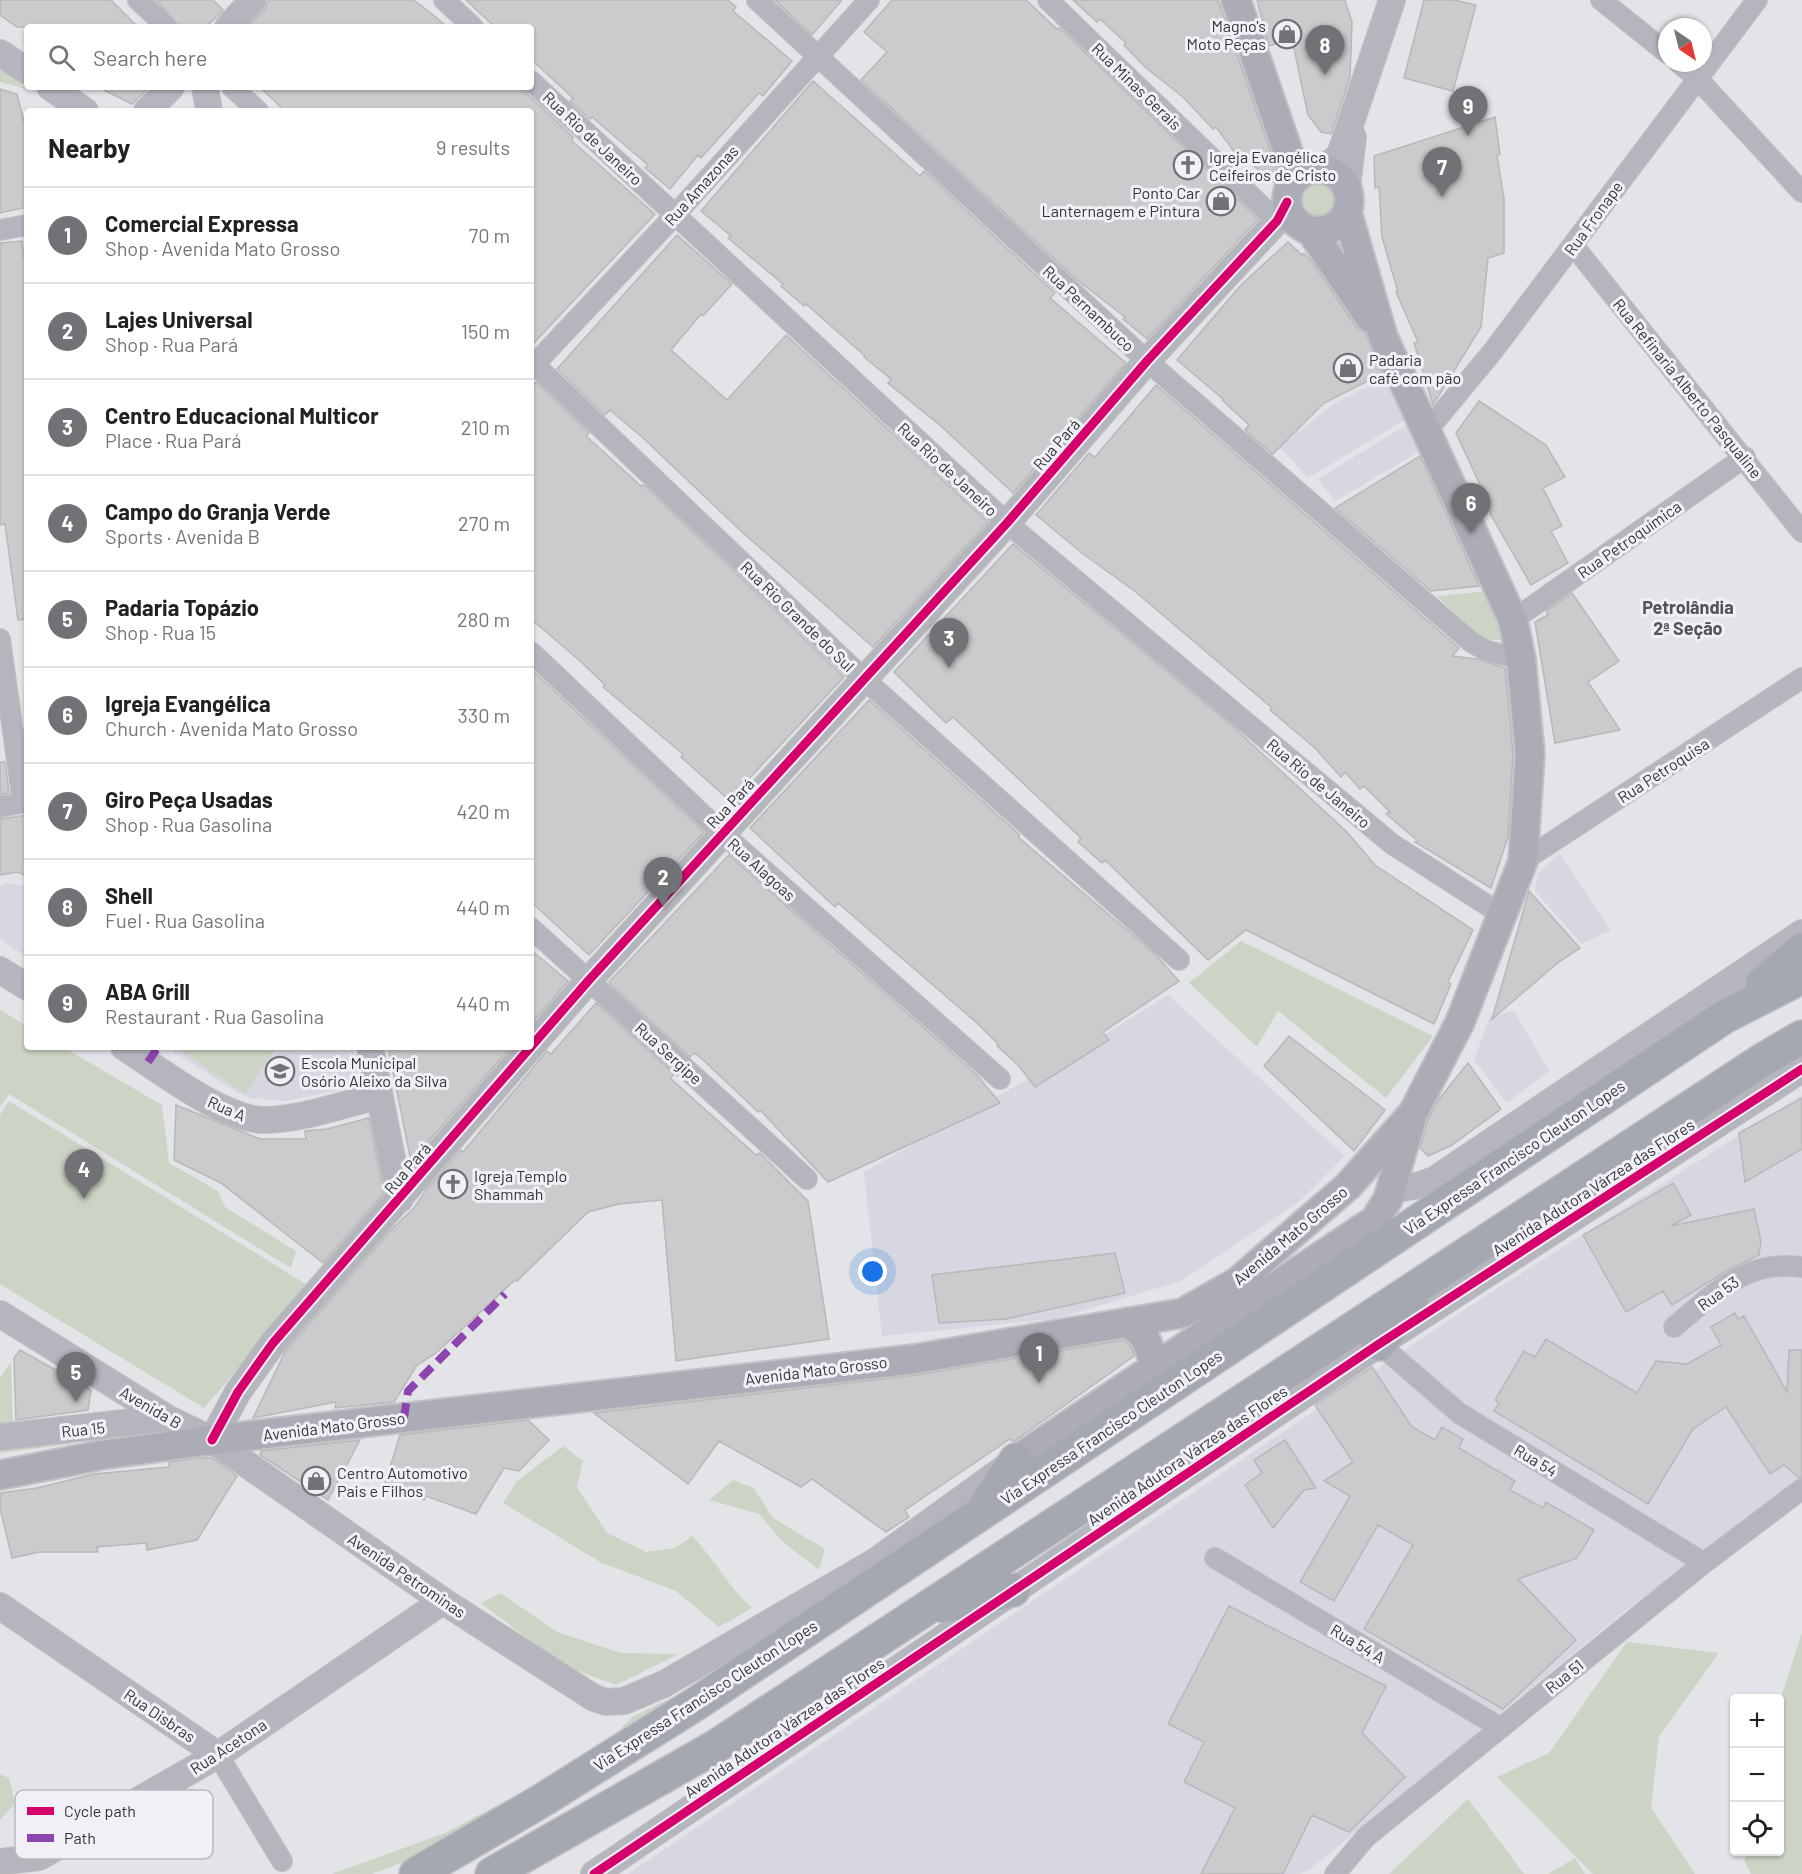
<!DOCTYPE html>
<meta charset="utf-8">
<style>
body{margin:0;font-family:Barlow,sans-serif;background:#f6f6f6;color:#222}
.controls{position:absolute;right:18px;bottom:18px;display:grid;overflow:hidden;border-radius:6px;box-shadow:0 2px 4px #0004}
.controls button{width:54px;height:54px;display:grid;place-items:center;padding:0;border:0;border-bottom:2px solid #e0e0e0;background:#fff;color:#222;font:30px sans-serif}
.compass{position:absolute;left:1658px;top:18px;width:54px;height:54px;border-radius:50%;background:#fff;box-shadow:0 2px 4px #0004;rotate:145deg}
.you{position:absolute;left:873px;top:1272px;width:21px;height:21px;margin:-15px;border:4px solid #fff;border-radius:50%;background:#1a73e8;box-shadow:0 0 0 9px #1a73e833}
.badge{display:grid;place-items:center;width:39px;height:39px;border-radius:50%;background:#717275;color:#fff;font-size:20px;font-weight:700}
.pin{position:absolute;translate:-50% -50px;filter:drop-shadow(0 2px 3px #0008)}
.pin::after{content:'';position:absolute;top:32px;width:21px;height:18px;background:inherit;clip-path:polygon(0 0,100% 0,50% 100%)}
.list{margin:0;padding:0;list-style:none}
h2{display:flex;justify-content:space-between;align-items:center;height:78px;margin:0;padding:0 24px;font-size:26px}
h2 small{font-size:20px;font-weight:400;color:#767676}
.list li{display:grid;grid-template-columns:39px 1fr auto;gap:18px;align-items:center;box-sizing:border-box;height:96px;padding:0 24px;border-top:2px solid #e0e0e0}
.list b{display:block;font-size:22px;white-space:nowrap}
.list p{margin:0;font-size:20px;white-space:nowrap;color:#767676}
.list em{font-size:20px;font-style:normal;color:#767676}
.icon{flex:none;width:33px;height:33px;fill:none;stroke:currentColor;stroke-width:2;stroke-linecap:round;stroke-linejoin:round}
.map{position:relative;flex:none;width:1802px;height:1874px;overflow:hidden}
.search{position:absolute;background:#fff;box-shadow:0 2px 4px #0004;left:24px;top:24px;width:510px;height:66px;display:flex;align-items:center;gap:15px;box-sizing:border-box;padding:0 21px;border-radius:6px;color:#767676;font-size:22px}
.panel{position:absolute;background:#fff;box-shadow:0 2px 4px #0004;left:24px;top:108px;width:510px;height:942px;border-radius:6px}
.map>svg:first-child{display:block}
.built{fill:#d6d7e0}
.green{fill:#ccd4c5}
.building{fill:#cbcbce;stroke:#b8b8ba;stroke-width:1.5}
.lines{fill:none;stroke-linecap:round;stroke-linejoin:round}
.minor-casing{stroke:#c1c2c4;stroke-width:22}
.tertiary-casing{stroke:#c1c2c4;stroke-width:28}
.secondary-casing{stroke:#c1c2c4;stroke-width:32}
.trunk-casing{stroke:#c1c2c4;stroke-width:36}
.minor{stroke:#b4b5bd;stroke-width:20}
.tertiary{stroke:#b4b5bd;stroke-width:26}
.secondary{stroke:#abacb5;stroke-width:28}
.trunk{stroke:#a6a8b1;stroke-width:33}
.quiet{stroke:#8e44ad;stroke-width:8;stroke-dasharray:15 8;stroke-linecap:butt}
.cycleway-casing{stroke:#f0f0f6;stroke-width:13}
.cycleway{stroke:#d6006c;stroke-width:9}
.labels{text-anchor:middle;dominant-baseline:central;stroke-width:6;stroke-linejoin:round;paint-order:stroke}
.poi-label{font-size:16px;fill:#343537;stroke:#f0f0f6;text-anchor:start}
.street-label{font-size:16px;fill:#343537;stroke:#f0f0f6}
.neighbourhood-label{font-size:18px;font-weight:bold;fill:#535358;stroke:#f0f0f6}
.key{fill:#f0f0f6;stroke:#b8b8bd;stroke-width:1.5}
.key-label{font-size:16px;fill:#343537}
</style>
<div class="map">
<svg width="1802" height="1874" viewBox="0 0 1802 1874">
<rect width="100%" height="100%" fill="#e3e4e8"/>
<path class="built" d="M1391 375 1406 419 1308 478 1280 447 1333 404Z
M1408 424 1422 450 1335 501 1318 479Z
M1559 853 1611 930 1582 944 1535 891 1538 874Z
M9 883 27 886V957L0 939V886Z
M1168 995 1345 1156 1300 1201 1181 1281 1054 1319 882 1336 864 1172 1096 1040Z
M1514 1011 1549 1071 1507 1103 1474 1060 1490 1016Z
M166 1047H353L360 1086 285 1101 251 1098 236 1092Z
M1802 1095V1485L1629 1608 1309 1870 1299 1874H628L1470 1306Z"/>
<path class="green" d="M0 68 27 89 0 82Z
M1300 197a22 22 0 1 1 44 0a22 22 0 1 1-44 0Z
M1490 591 1504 640H1483L1437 596Z
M1241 941 1433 1036 1386 1098 1278 1011 1257 1047 1189 983Z
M0 1010 27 1026V1047H63L162 1105 169 1163 218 1191 225 1207 296 1251 291 1268 9 1094 0 1107Z
M175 1047H276L245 1094Z
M9 1101 309 1286 204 1408 0 1284V1115Z
M11 1362 13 1431 0 1432V1378Z
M71 1435V1444L0 1453V1444Z
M563 1446 583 1461 577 1487 607 1533 646 1552 675 1548 692 1536C715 1559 728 1587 752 1608L719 1627 676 1591 600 1562 503 1503 517 1481Z
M733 1480 754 1488 773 1518 825 1549 819 1570 783 1542 759 1514 709 1500Z
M501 1593 557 1632 621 1653 679 1654 616 1685 562 1665 481 1603Z
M1802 1632V1874H1751L1744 1861 1748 1852H1780V1701Z
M1627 1642 1719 1653 1659 1736 1651 1808 1695 1874H1593L1497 1777 1549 1753Z
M712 1683 454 1843 372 1874H332L445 1833 575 1764 607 1743 632 1717 662 1702Z
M0 1774 9 1778 15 1803 0 1820Z
M1468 1799 1524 1874H1389Z
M1575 1858 1585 1874H1548Z"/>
<path class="building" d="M0 0H111L138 27H17L0 15Z
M156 0H213L223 10 206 27H180Z
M269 0H414L448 27H248L264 10Z
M466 0H728L736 7 733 11 792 61 763 96 759 93 701 158 698 155 670 189 645 168 648 165 592 117 590 119 570 101 573 98 531 59V27H495Z
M775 0H842L812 35Z
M892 0H1026L1057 29 1059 28 1065 33 1258 219 1147 339 1123 319 1125 317 1076 279 861 80 887 52 864 32Z
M1073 0H1218L1284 191 1242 156 1239 158 1216 127 1213 129 1183 97 1145 67 1124 45 1126 43 1100 19 1097 22Z
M1257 0H1345L1352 22 1350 77 1331 134 1321 132 1308 115 1292 39 1269 46Z
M1424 0H1454L1476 5 1453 91 1404 78Z
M813 81 920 176 924 171 1055 293 1050 298 1126 363 1013 493 942 427 888 383 891 379 864 357 865 356 806 304 804 306 781 286 783 284 728 238 731 236 701 211Z
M98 87H149L132 104Z
M260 87H516L525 92 573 137 572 141 655 214 531 346V111H285Z
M0 89 17 94 24 122H27V207L0 213Z
M1495 117 1500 154 1497 155 1504 199V253L1488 258 1481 327 1433 405 1414 343 1418 342 1396 292H1398L1382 237 1379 187 1375 188 1374 156Z
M677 235 732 284 703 316 701 314 671 350 727 400 786 335 988 522 873 647 742 532 642 437 610 410 605 415 557 369Z
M22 241 24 259 27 258V619L18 620 5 524 0 525V243Z
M1288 242 1302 255 1304 253 1313 263 1356 327 1365 333 1382 374 1324 403 1273 454 1245 430 1249 425 1222 400 1223 399 1177 360 1241 285Z
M536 382 589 433 586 436 641 486 644 485 844 677 729 800 681 757 683 754 603 687 605 685 580 661 531 619V388Z
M1156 385 1459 648 1452 656 1477 659 1505 668 1513 754 1508 837 1491 888 1415 842 1418 841 1386 814 1390 812 1364 786 1360 789 1345 772 1341 777 1315 748 1270 710 1272 708 1137 593 1082 553 1036 515 1089 453 1095 457Z
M1479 401 1546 445 1565 477 1543 488 1562 526 1551 531 1568 563 1531 585 1492 517 1482 489 1456 433Z
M1420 456 1479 586 1431 591 1335 508Z
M1013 544 1229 723 1347 832 1375 865 1473 930 1448 982 1451 984 1434 1024 1246 930 1208 960 1105 860 1102 863 1078 842 1081 838 953 717 946 723 894 672Z
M1572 593 1619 661 1588 682 1620 730 1555 743 1535 622 1548 615 1546 611Z
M531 669 704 832 589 955 531 902Z
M869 700 1020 835 1018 837 1155 954 1179 981 1103 1032 1109 1040 1035 1087 1018 1065 997 1046 999 1045 977 1023 838 903 835 907 750 828Z
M0 762H5L9 793 0 795Z
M27 815V876L17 872 0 875V819Z
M729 855 977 1075 1000 1103 828 1182 761 1111 758 1112 701 1058 694 1053 690 1057 611 985 609 982Z
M1529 891 1580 948 1560 961 1492 1019Z
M531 950 568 981 531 1024Z
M596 1003 674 1074 670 1078 756 1155 760 1153 808 1201 829 1339 676 1361 662 1200 619 1204 588 1212 517 1281 515 1280 436 1353 417 1365 394 1402 335 1408 336 1402 253 1418 285 1352 390 1231 414 1208 426 1190 461 1150 463 1152 547 1051 551 1054Z
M1289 1036 1385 1110 1354 1151 1264 1066Z
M388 1047H511L411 1161Z
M1468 1063 1501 1109 1452 1145 1428 1156 1420 1148 1427 1122 1439 1099Z
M1802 1098V1149L1745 1182 1739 1133Z
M176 1105 260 1139H306L305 1131 327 1129 369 1118 384 1193 323 1263 221 1183 174 1160Z
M1673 1183 1691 1215 1671 1226 1754 1209 1761 1241 1759 1255 1726 1271 1672 1305 1663 1291 1626 1312 1583 1235Z
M1115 1253 1125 1293 1006 1319 939 1323 932 1275Z
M1735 1313 1738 1319 1744 1316 1787 1392 1789 1350H1802V1477L1799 1478 1784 1465 1770 1474 1726 1407 1693 1429 1648 1504 1494 1411 1499 1403 1495 1400 1524 1351 1535 1357 1546 1339 1637 1393 1656 1361 1687 1364 1721 1345 1711 1327Z
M1123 1340 1131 1347 1134 1356 1013 1442 1010 1439 905 1510 909 1517 886 1532 812 1479 801 1487 719 1441 688 1484 594 1413 917 1375Z
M20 1350 91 1390 88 1410 16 1420 14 1358Z
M1372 1367 1412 1427 1435 1440 1442 1427 1463 1439 1459 1448 1515 1481 1510 1490 1543 1508 1546 1502 1594 1530 1577 1558 1518 1579 1576 1640 1503 1709 1364 1629 1413 1545 1378 1525 1334 1601 1300 1582 1350 1496 1324 1481 1353 1462 1315 1405Z
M528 1420 549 1440 519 1471 504 1468 476 1514 426 1496 424 1500 385 1483 400 1435Z
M360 1440 328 1500 260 1455 261 1451Z
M1285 1440 1316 1488 1304 1490 1273 1528 1245 1485 1262 1473 1254 1460Z
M198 1458H212L237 1476 197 1540 147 1550 146 1543 97 1547 98 1552H39L12 1558 0 1508V1493L37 1488 94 1474 169 1467V1462Z
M1229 1606 1386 1686 1362 1733 1405 1777 1349 1832 1312 1815 1283 1874H1201L1235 1808 1184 1782 1204 1742 1168 1724Z"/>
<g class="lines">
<g class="minor-casing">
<path id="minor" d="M138 0 167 27
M444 0 473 27
M757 0 1147 361 1471 642 1487 651 1521 659
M1048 0 1277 221
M1601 0 1667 53
M1679 63 1696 77 1802 192
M531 81 1007 523 1392 844 1504 916
M232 87 258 111
M1277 221 1299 225
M1277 221 1287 202
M0 230 27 225
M1573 245 1802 532
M531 361 865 680 1179 960
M531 368 675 215 869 0
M1426 432 1493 351 1757 0
M1513 620 1745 457
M0 639 23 803
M531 652 722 833 1000 1079
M0 807 27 802
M1523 861 1802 678
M531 928 807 1179
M1674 1327C1714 1294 1745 1259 1802 1267
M1379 1344 1459 1413 1704 1563
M1215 1558 1501 1728
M218 1755 282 1861
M1335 1874 1366 1837 1704 1563 1802 1489"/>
</g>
<g class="tertiary-casing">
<path id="tertiary" d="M228 27 253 0
M0 53 27 71
M50 87 85 111
M205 87 209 111
M147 111 171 87
M1322 169 1339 156 1342 149 1392 0
M1347 188 1353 137
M0 970 27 987
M124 1047C160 1070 223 1120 265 1120 300 1120 344 1104 378 1096
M370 1047 400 1199
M1391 1190 1420 1185 1434 1180 1802 933
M0 1314 167 1418 212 1440 443 1601 594 1698 606 1702 624 1701 664 1684 876 1561 1006 1467
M0 1437 167 1418
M212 1440 238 1392 273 1343 589 980 1007 523 1147 361 1277 221
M0 1606 218 1755
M0 1862 39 1857 218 1755 443 1601
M594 1874 1379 1344 1802 1069"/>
</g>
<g class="secondary-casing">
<path id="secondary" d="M1236 0 1297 178
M1287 200a31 31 0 1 1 62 0a31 31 0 1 1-62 0Z
M1311 231 1370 318
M1128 1322 1145 1337 1152 1357
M1016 1460 1375 1220 1388 1199 1411 1121
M0 1475 101 1455 212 1440 915 1359 1183 1313 1237 1282 1348 1186 1413 1113 1460 1022 1523 861 1530 754 1521 659 1513 620 1383 337 1347 212"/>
</g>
<g class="trunk-casing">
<path id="trunk" d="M1762 984 1802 950
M1379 1344 1412 1297
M987 1503 1016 1460
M944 1606 1013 1590
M416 1874 541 1801 697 1703 1724 1017 1802 977
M492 1874 715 1747 1764 1059 1802 1037"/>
</g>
<use href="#minor" class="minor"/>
<use href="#tertiary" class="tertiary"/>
<use href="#secondary" class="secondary"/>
<use href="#trunk" class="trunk"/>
<path class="quiet" d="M148 1062 158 1047
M404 1418 408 1391 505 1294"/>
<g class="cycleway-casing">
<path id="cycleway" d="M212 1440 238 1392 273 1343 589 980 1007 523 1147 361 1277 221 1287 202
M594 1874 1379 1344 1802 1069"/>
</g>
<use href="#cycleway" class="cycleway"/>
</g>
<defs>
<g id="shop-ring" transform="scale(1.5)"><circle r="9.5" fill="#f0f0f6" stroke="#717275" stroke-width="1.5"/><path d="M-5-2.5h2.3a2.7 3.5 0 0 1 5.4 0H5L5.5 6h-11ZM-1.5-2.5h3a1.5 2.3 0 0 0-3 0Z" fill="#717275"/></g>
<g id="church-ring" transform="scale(1.5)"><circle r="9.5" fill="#f0f0f6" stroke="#717275" stroke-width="1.5"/><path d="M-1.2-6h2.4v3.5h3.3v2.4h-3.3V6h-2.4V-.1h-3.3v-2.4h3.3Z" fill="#717275"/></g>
<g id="school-ring" transform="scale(1.5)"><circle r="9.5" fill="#f0f0f6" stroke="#717275" stroke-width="1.5"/><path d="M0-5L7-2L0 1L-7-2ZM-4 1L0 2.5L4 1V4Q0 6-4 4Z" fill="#717275"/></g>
</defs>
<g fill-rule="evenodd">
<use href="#shop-ring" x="1287" y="34"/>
<use href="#church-ring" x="1188" y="165"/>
<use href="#shop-ring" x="1221" y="201"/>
<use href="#shop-ring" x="1348" y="368"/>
<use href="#school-ring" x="280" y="1071"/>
<use href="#church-ring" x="453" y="1184"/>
<use href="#shop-ring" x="316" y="1481"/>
</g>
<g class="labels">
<g class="poi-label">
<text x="1266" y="25" text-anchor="end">Magno's<tspan x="1266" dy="18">Moto Peças</tspan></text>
<text x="1209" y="156">Igreja Evangélica<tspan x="1209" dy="18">Ceifeiros de Cristo</tspan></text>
<text x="1200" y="192" text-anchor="end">Ponto Car<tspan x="1200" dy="18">Lanternagem e Pintura</tspan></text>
<text x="1369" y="359">Padaria<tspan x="1369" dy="18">café com pão</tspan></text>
<text x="301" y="1062">Escola Municipal<tspan x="301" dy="18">Osório Aleixo da Silva</tspan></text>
<text x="474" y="1175">Igreja Templo<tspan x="474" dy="18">Shammah</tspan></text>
<text x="337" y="1472">Centro Automotivo<tspan x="337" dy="18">Pais e Filhos</tspan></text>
</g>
<g class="street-label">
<text transform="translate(1137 86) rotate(44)">Rua Minas Gerais</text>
<text transform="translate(593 138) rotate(43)">Rua Rio de Janeiro</text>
<text transform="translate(701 185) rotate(-48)">Rua Amazonas</text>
<text transform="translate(1593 218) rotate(-54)">Rua Fronape</text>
<text transform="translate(1089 308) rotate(43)">Rua Pernambuco</text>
<text transform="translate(1688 388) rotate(51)">Rua Refinaria Alberto Pasqualine</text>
<text transform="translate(1056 444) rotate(-49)">Rua Pará</text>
<text transform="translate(948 469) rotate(43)">Rua Rio de Janeiro</text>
<text transform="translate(1629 539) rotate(-35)">Rua Petroquímica</text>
<text transform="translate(798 616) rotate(44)">Rua Rio Grande do Sul</text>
<text transform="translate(1663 770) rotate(-33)">Rua Petroquisa</text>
<text transform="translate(1319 783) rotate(40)">Rua Rio de Janeiro</text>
<text transform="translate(730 803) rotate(-47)">Rua Pará</text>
<text transform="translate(762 869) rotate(42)">Rua Alagoas</text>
<text transform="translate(669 1053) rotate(42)">Rua Sergipe</text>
<text transform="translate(227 1108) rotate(24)">Rua A</text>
<text transform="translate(1514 1157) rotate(-34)">Via Expressa Francisco Cleuton Lopes</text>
<text transform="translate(407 1168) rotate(-49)">Rua Pará</text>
<text transform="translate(1593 1187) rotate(-33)">Avenida Adutora Várzea das Flores</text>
<text transform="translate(1290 1235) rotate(-40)">Avenida Mato Grosso</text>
<text transform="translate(1718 1293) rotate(-36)">Rua 53</text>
<text transform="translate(816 1370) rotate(-7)">Avenida Mato Grosso</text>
<text transform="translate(151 1407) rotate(30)">Avenida B</text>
<text transform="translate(334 1426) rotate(-7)">Avenida Mato Grosso</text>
<text transform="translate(1111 1427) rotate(-34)">Via Expressa Francisco Cleuton Lopes</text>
<text transform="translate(83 1429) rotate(-6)">Rua 15</text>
<text transform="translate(1187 1455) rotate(-34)">Avenida Adutora Várzea das Flores</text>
<text transform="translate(1536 1460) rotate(31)">Rua 54</text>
<text transform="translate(407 1575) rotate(34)">Avenida Petrominas</text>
<text transform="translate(1358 1643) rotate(31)">Rua 54 A</text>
<text transform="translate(1564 1676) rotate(-39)">Rua 51</text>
<text transform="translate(705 1695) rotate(-33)">Via Expressa Francisco Cleuton Lopes</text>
<text transform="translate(160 1715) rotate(34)">Rua Disbras</text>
<text transform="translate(784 1727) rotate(-34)">Avenida Adutora Várzea das Flores</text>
<text transform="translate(228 1746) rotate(-33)">Rua Acetona</text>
</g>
<g class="neighbourhood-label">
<text x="1688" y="607">Petrolândia<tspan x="1688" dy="21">2ª Seção</tspan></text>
</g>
</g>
<rect x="15" y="1790" width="198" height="69" rx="9" class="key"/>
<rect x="27" y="1807" width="27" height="8" fill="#d6006c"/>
<rect x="27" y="1834" width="27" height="8" fill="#8e44ad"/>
<g class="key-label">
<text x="64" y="1817">Cycle path</text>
<text x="64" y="1844">Path</text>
</g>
</svg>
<div class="controls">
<button>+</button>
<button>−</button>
<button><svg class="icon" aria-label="locate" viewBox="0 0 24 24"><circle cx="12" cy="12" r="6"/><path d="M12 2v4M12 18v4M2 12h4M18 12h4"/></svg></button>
</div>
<svg class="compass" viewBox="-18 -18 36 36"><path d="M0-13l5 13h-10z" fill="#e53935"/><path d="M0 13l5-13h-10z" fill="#767676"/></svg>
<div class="you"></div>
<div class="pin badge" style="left:1039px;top:1383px">1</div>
<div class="pin badge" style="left:663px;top:907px">2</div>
<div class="pin badge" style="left:949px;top:668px">3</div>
<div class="pin badge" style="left:84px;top:1199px">4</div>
<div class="pin badge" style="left:76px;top:1402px">5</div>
<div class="pin badge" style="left:1471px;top:533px">6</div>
<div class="pin badge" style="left:1442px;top:197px">7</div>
<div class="pin badge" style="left:1325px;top:75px">8</div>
<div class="pin badge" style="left:1468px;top:136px">9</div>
<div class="search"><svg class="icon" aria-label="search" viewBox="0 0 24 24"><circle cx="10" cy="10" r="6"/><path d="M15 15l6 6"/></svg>Search here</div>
<section class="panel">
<h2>Nearby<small>9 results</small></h2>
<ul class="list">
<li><span class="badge">1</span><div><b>Comercial Expressa</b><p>Shop · Avenida Mato Grosso</p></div><em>70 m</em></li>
<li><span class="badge">2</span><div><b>Lajes Universal</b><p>Shop · Rua Pará</p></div><em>150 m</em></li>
<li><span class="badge">3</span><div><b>Centro Educacional Multicor</b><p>Place · Rua Pará</p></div><em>210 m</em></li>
<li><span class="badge">4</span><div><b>Campo do Granja Verde</b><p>Sports · Avenida B</p></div><em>270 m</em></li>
<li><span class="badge">5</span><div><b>Padaria Topázio</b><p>Shop · Rua 15</p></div><em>280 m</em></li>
<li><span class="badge">6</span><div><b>Igreja Evangélica</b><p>Church · Avenida Mato Grosso</p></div><em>330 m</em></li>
<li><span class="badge">7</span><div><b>Giro Peça Usadas</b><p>Shop · Rua Gasolina</p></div><em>420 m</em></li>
<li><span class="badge">8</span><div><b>Shell</b><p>Fuel · Rua Gasolina</p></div><em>440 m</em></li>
<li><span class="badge">9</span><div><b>ABA Grill</b><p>Restaurant · Rua Gasolina</p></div><em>440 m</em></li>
</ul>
</section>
</div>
